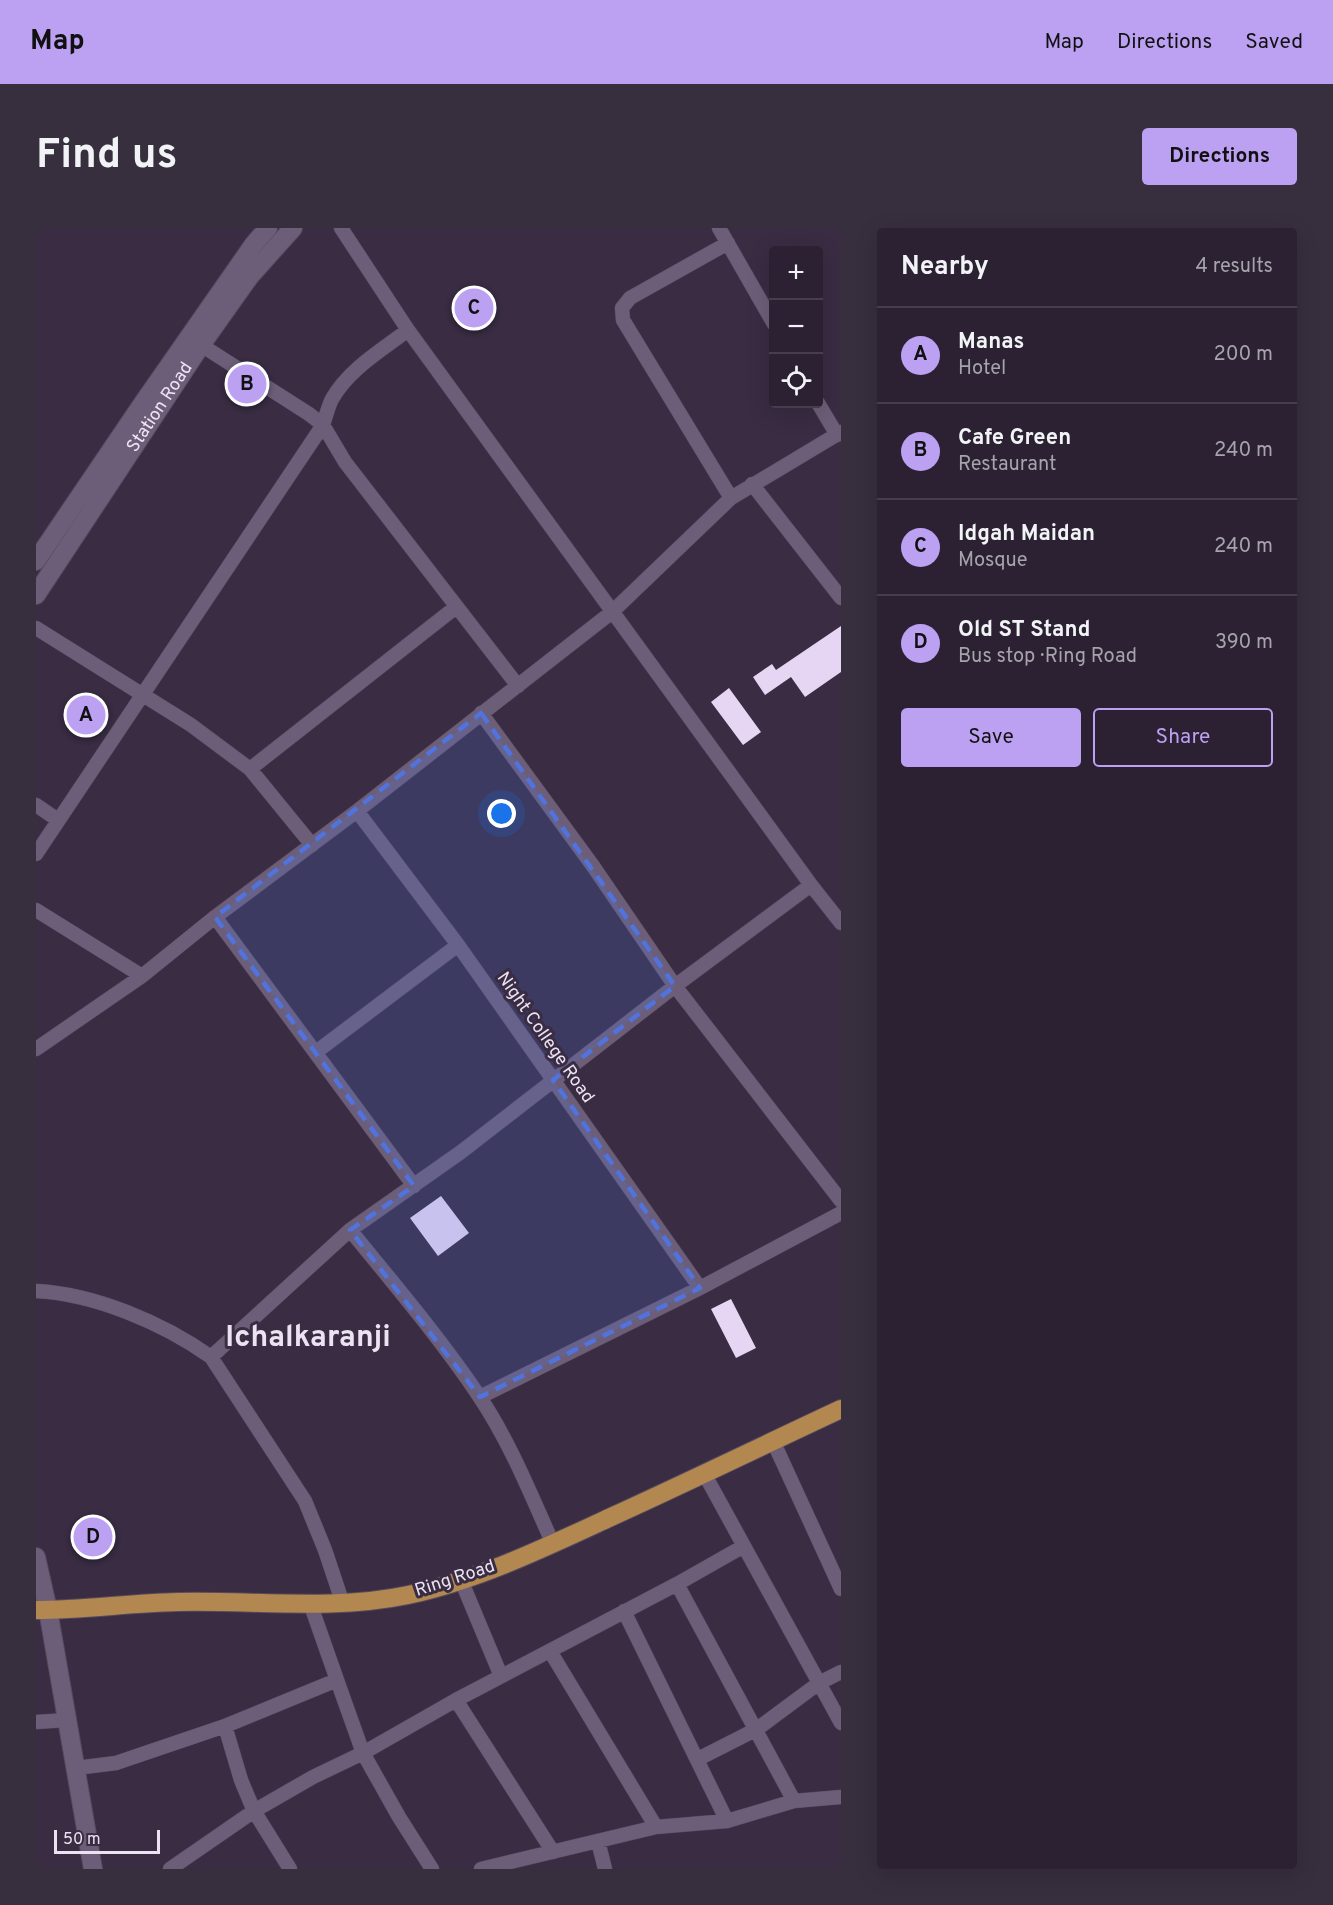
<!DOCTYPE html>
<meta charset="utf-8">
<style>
body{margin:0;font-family:Overpass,sans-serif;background:#372e3e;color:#f1f3f6}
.controls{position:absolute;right:18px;top:18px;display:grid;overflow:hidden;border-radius:6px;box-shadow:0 6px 24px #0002}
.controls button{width:54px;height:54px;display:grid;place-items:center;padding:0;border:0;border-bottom:2px solid #473e4d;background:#2b2132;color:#f1f3f6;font:30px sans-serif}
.scale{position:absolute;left:18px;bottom:15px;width:106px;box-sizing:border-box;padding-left:6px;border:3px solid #ebe3f2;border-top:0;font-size:16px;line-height:21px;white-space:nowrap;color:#ebe3f2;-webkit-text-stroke:4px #392c43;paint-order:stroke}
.you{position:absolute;left:466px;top:586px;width:21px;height:21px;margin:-15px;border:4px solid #fff;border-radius:50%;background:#1a73e8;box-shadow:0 0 0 9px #1a73e833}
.badge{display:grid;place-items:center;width:39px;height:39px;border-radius:50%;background:#bca0f2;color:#111;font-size:20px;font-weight:700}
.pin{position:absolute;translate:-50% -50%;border:3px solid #fff;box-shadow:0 2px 6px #0006}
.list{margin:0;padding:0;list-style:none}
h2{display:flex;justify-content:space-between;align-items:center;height:78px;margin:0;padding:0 24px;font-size:26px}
h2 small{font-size:20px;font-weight:400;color:#a6a3ac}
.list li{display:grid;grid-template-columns:39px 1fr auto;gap:18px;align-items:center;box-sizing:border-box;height:96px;padding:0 24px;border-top:2px solid #473e4d}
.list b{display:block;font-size:22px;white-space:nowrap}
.list p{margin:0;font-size:20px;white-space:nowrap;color:#a6a3ac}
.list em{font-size:20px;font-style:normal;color:#a6a3ac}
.actions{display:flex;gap:12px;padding:18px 24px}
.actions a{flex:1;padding:14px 0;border:2px solid #bca0f2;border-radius:6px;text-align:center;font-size:21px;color:#bca0f2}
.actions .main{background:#bca0f2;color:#111}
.icon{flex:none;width:33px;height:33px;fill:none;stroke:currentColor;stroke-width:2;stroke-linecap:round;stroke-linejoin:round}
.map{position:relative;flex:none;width:805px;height:1641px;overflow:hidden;border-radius:6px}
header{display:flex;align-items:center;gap:36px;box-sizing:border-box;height:84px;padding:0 30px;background:#bca0f2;color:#111}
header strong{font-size:28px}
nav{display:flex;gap:33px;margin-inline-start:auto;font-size:21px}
.intro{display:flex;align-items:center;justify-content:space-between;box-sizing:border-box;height:144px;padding:0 36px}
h1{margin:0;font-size:42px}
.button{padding:15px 27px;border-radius:6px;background:#bca0f2;color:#111;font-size:21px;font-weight:700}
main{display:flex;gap:36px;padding:0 36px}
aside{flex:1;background:#2b2132;border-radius:6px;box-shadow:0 6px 24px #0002}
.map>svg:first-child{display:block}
.building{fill:#e6d6f3}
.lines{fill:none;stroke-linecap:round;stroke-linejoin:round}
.street-casing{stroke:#564a5d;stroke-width:15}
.secondary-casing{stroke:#564a5d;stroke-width:20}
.primary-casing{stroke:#564a5d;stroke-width:20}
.street{stroke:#6c5e78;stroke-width:14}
.secondary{stroke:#6c5e78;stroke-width:18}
.primary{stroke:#b28750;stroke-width:18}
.marked{fill:#5073de;fill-opacity:0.2;stroke:#5073de;stroke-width:4.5;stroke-dasharray:12 8;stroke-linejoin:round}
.labels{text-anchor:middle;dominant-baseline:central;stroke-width:6;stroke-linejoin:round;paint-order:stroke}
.street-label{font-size:18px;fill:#ebe3f2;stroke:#392c43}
.town-label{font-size:30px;font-weight:bold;fill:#ebe3f2;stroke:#392c43}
</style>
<header>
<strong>Map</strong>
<nav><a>Map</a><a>Directions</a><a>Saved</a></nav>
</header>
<div class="intro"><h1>Find us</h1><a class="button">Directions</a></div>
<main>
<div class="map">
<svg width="805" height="1641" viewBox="0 0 805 1641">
<rect width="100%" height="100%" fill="#392c43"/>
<path class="building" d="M805 398V444L769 469 755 449 729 467 717 449 736 436 740 442Z
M693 460 725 504 707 517 675 474Z
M405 968 433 1005 402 1028 374 990Z
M695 1071 720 1120 700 1130 675 1081Z"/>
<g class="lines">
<g class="street-casing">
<path id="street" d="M683 0 738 96
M692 15 594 70 586 80 587 92 695 270
M165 117 273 186 287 197 309 234 482 458
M782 175 801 207
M716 256 805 370
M0 400 155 497 214 541 276 617
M445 485 557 638 639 758 805 973
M214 541 420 379
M0 577 22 592
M321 583 422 717 664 1060
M0 626 287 197C290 188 292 179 296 171 313 141 346 122 372 102
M775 657 805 695
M0 682 106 748
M179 689 378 958
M0 821 106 748 179 689 321 583 576 384 695 270 805 204
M280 824 422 717
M314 1002C358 1056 404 1110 443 1168 474 1214 495 1267 517 1316
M0 1063C59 1066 127 1095 175 1129L314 1002 425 924 639 758 775 657 372 102 305 0
M175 1129 269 1273 289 1322 306 1373
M444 1169 664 1060 805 985
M737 1213 805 1361
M669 1247 805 1495
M425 1352 465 1448
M641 1356 758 1573
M274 1375 301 1452
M588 1383 691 1593
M514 1423 620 1599
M420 1472 641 1356 708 1318
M0 1494 31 1492
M189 1498 205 1552 218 1583 254 1641
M662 1531 721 1501 783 1455 805 1444
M40 1540 80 1535 189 1498 301 1452 327 1525 363 1589 396 1641
M562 1613 569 1641
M134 1641 218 1583 277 1549 327 1525 420 1472 517 1624
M445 1641 620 1599 691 1593 758 1573 805 1569"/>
</g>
<g class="secondary-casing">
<g id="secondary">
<path d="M0 333 107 175 218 16 232 0"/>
<path id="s1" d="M0 367 165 117 214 48 257 0"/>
<path d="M0 1329 12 1382 57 1641"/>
</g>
</g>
<g class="primary-casing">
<path id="primary" d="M0 1382C47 1382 94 1375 141 1374 217 1372 296 1383 372 1367 442 1352 510 1319 575 1289 652 1254 728 1217 805 1181"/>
</g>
<use href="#street" class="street"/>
<use href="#secondary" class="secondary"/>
<use href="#primary" class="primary"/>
</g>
<path class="marked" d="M445 485 639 758 517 852 664 1060 444 1169 314 1002 378 958 179 689Z"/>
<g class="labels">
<g class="street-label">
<text stroke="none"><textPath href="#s1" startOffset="225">Station Road</textPath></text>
<text transform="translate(509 810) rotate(55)">Night College Road</text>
<text transform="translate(419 1351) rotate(-18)">Ring Road</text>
</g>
<g class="town-label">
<text x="272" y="1110">Ichalkaranji</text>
</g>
</g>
</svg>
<div class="controls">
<button>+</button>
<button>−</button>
<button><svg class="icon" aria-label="locate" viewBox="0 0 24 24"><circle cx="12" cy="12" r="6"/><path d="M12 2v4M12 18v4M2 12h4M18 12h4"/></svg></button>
</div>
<div class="scale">50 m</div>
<div class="you"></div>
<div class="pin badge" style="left:50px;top:487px">A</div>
<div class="pin badge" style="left:211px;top:156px">B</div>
<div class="pin badge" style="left:438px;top:80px">C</div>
<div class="pin badge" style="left:57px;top:1309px">D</div>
</div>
<aside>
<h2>Nearby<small>4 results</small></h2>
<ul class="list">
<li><span class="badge">A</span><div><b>Manas</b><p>Hotel</p></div><em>200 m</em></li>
<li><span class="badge">B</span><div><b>Cafe Green</b><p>Restaurant</p></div><em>240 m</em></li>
<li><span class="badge">C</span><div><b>Idgah Maidan</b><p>Mosque</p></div><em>240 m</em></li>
<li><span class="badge">D</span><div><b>Old ST Stand</b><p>Bus stop · Ring Road</p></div><em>390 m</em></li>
</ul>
<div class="actions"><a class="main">Save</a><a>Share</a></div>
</aside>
</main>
